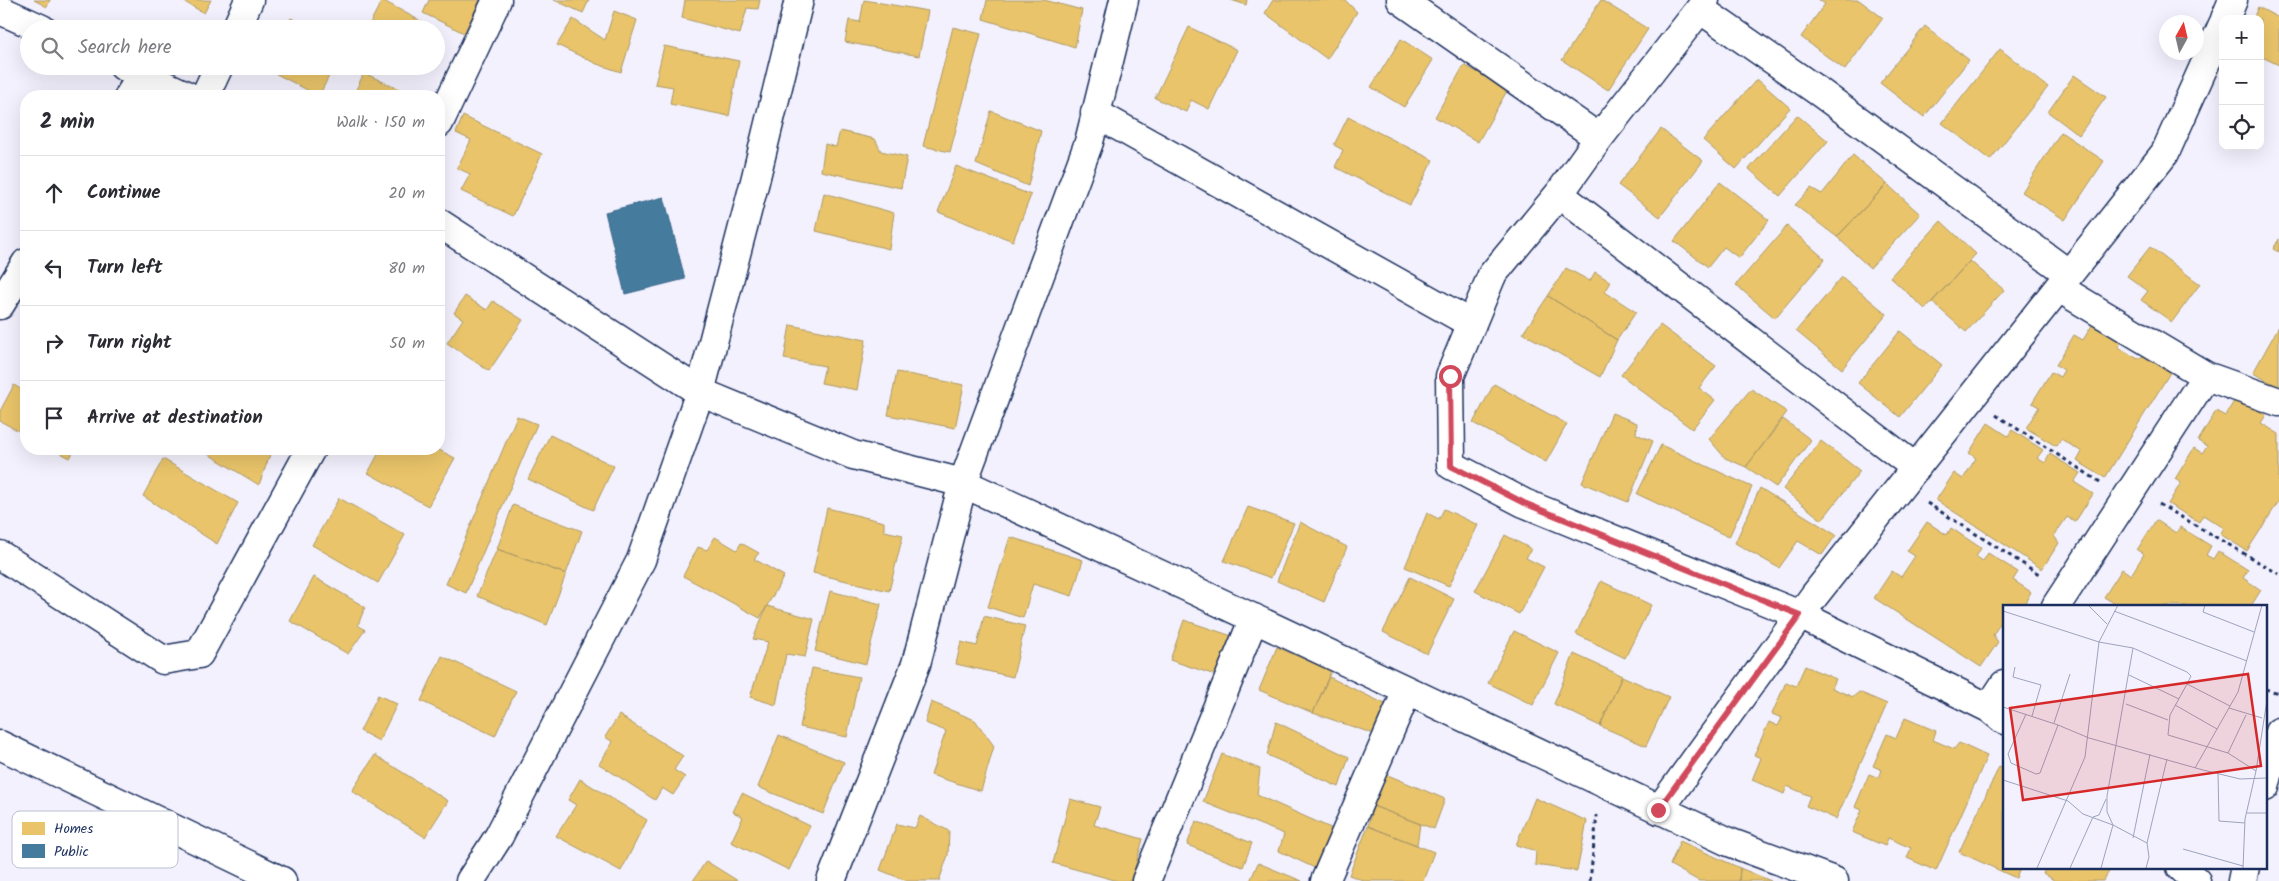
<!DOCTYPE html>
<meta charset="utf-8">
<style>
body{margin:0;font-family:Kalam,sans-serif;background:#f2f2f3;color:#2b2b33}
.controls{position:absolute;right:15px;top:15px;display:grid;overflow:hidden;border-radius:10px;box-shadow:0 5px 20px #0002}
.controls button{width:45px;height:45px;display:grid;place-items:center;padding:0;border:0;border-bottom:1px solid #e1e1e2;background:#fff;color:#2b2b33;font:25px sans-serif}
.compass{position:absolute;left:2159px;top:15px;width:45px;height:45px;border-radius:50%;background:#fff;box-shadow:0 5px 20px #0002;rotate:8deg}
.stop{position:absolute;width:15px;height:15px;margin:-11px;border:4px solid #d1495b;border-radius:50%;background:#fff}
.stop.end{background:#d1495b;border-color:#fff;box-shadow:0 1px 5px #0008}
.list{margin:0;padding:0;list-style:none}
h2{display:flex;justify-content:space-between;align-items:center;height:65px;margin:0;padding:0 20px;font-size:21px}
h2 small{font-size:16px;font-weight:400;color:#7c7c81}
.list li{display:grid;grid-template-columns:32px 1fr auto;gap:15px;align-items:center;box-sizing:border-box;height:75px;padding:0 20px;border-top:1px solid #e1e1e2}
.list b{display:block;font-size:19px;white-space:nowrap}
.list em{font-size:16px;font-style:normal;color:#7c7c81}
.icon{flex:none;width:28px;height:28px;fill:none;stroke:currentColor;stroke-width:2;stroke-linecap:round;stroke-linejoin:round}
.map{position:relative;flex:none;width:2279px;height:881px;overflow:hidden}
.search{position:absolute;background:#fff;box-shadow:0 5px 20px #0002;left:20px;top:20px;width:425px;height:55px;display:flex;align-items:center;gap:12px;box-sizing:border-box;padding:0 18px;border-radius:28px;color:#7c7c81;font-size:19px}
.panel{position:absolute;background:#fff;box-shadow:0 5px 20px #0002;left:20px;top:90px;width:425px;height:365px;border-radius:20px}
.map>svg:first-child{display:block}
.homes{fill:#e9c46a;stroke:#ab9766}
.public{fill:#457b9d;stroke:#38648a}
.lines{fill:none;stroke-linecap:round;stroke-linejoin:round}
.minor-casing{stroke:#1b2f5e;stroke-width:31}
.path{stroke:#1b2f5e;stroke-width:3;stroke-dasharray:4 4;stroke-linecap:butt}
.minor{stroke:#fff;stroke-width:28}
.route{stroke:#d1495b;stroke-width:6}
.inset-road{fill:none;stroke:#9da3bd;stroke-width:1}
.view{fill:#d62828;fill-opacity:0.15;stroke:#d62828;stroke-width:2.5}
.inset-edge{fill:none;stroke:#1b2f5e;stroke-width:2.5}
.key{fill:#fff;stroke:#bbc1cf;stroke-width:1}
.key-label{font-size:14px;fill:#1b2f5e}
</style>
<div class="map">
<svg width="2279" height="881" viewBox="0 0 2279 881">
<rect width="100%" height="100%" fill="#f3f1fd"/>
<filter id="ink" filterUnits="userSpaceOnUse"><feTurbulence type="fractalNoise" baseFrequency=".02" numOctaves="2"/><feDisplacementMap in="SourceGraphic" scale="10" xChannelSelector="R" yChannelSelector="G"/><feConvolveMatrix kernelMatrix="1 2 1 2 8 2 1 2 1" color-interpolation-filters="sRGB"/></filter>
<g filter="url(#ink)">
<path class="homes" d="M34 0H50L47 7Z
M181 0H211L204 13Z
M382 0 424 23 421 29H367Z
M429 0H480L464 33 423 13Z
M554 0H589L583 13Z
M685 0H760L758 9 747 8 740 34 682 18Z
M864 0 928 11 919 56 845 42 849 20 860 22Z
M987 0H1044L1082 10 1075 47 983 19Z
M1231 0H1247L1246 5Z
M1273 0H1345L1357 12 1327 59 1265 13Z
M1601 0 1648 29 1608 90 1562 60Z
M1819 0H1859L1883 18 1845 70 1801 37 1825 4Z
M2258 7 2279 18V65L2260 56V19H2253Z
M614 11 637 20 621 72 597 64 557 45 573 19 605 40Z
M291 18 313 29H285Z
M1925 26 1969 60 1924 117 1880 83Z
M953 27 981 34 950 152 923 146Z
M1189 27 1237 50 1209 109 1191 100 1186 112 1155 98Z
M1401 39 1433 60 1404 107 1371 87Z
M664 46 739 61 729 116 670 104 673 87 655 84Z
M2000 49 2048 87 1990 160 1942 123Z
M1464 65 1508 89 1478 142 1435 117Z
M266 66H334L319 96 265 68Z
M364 73 414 96H353Z
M2074 75 2106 97 2079 135 2048 112Z
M1757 79 1790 108 1736 169 1703 140Z
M991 111 1041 131 1028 186 976 164Z
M1797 115 1828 141 1780 196 1749 169Z
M463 116 542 154 513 216 461 191 470 174 457 168 471 140 456 133Z
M1348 117 1433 160 1410 205 1335 167 1343 150 1334 145Z
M1661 129 1703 161 1660 217 1618 185Z
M840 131 875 139 881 151 907 157 901 188 821 171 825 144 836 147Z
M2061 132 2104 161 2065 220 2022 192Z
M1853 155 1887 184 1837 237 1795 205 1811 188 1822 194Z
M956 166 1031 195 1013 241 938 212Z
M1720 182 1769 220 1739 258 1724 247 1708 267 1674 241Z
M1887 184 1920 214 1870 268 1837 237Z
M824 193 894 213 889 249 816 231Z
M1941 221 1976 254 1925 309 1890 277Z
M1787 226 1825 259 1775 318 1736 285Z
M2279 239V252L2273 249Z
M2150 247 2200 284 2172 322 2141 300 2148 291 2127 276Z
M1970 261 2004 290 1966 332 1932 302Z
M1566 268 1590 281 1595 272 1611 282 1605 292 1636 312 1617 340 1548 296Z
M1842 277 1887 314 1842 369 1796 331Z
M465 296 487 310 493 301 523 320 489 371 447 343 463 319 454 313Z
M1548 296 1617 340 1600 377 1523 333Z
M2094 322 2123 339 2118 347 2138 359 2145 355 2171 371 2105 478 2077 461 2082 452 2061 439 2056 446 2026 428 2039 407 2032 403 2051 372 2060 377 2064 370 2056 365 2074 335 2083 340Z
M790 325 866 340 857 390 821 383 825 366 784 359Z
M1660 325 1716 366 1699 388 1715 400 1692 429 1621 375Z
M2279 326V387L2253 373Z
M1900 331 1942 365 1900 417 1858 383Z
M897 372 964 385 955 428 888 415Z
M26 382V435L0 421V411L14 385 22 390Z
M1494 384 1567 424 1546 462 1473 423Z
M1751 389 1787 412 1746 467 1725 458 1709 439Z
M2236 398 2266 415 2261 423 2279 434V501L2247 551 2220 534 2224 528 2203 515 2199 522 2168 504 2181 483 2175 479 2194 448 2202 453 2207 446 2198 441 2216 411 2225 416Z
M1612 413 1637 423 1636 434 1653 441 1628 502 1582 483Z
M517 416 537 424 466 593 446 584Z
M1783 419 1811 440 1776 487 1746 467Z
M1988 423 2008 436 2012 430 2043 450 2037 458 2045 463 2050 454 2080 473 2074 482 2093 494 2075 522 2067 517 2054 536 2059 543 2042 569 1936 500 1954 473 1963 479 1976 458 1969 453Z
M550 435 614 466 593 510 528 479Z
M1821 441 1860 471 1822 520 1783 489Z
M1661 445 1752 487 1729 537 1637 494Z
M53 449H75L70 458Z
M200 449H272L259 485Z
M381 449H437L455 458 428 506 368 473Z
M163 459 238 503 217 544 143 496Z
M1760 488 1836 535 1822 555 1798 541 1779 568 1735 543Z
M339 498 405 535 378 583 312 545Z
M513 505 582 531 566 574 497 549Z
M1248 507 1294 523 1271 578 1224 561Z
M827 508 884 522V531L903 535 889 591 813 573Z
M1444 509 1478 525 1449 586 1405 567 1427 513 1439 519Z
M2156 520 2176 533 2180 527 2211 546 2206 555 2213 559 2218 551 2248 570 2243 578 2261 590 2251 606H2119L2104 597 2122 569 2131 575 2144 554 2137 550Z
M1300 522 1347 547 1324 602 1277 581Z
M1927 522 1947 535 1951 528 1981 548 1976 557 1983 561 1988 553 2018 572 2013 580 2031 592 2023 606H2004V617L1993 635 1998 642 1981 667 1874 598 1892 571 1901 577 1915 556 1907 551Z
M1505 535 1531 549 1526 558 1544 567 1519 614 1475 591Z
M715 537 737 550 741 543 759 553 754 559 784 576 760 618 683 576 698 547 707 550Z
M1010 537 1083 560 1072 596 1033 584 1023 618 988 607Z
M497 549 566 574 547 625 477 596Z
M314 577 365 607 358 625 365 630 348 654 290 621Z
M1410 577 1454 599 1427 654 1383 632Z
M1601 581 1651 605 1625 658 1576 634Z
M830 591 881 604 866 664 815 651Z
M767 606 814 619 805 657 786 654 776 705 750 697 768 642 753 639Z
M984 616 1025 626 1013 677 956 664 961 642 977 646Z
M1184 620 1235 637 1221 677 1170 660Z
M1514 631 1559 653 1533 705 1488 683Z
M1277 647 1331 671 1313 713 1259 690Z
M1574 654 1622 676 1600 726 1554 704Z
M442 656 516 691 495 736 421 701Z
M1805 666 1836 679 1832 688 1853 697 1859 692 1887 704 1836 819 1806 806 1810 796 1787 786 1784 794 1752 780 1761 758 1754 755 1769 722 1778 726 1782 718 1772 714 1786 682 1796 686Z
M812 668 859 677 847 737 800 727Z
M1622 676 1669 697 1646 746 1600 726Z
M1329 677 1387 705 1377 735 1313 713Z
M378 695 397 704 379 741 360 731Z
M931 702 975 720 994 746 981 791 931 775 946 731 925 723Z
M619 715 683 756 674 770 685 777 673 795 662 788 655 800 599 764 613 742 605 737Z
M1905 718 1936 731 1933 740 1954 749 1959 743 1987 756 1936 871 1907 858 1911 848 1888 838 1885 846 1852 832 1862 810 1855 807 1869 774 1879 778 1882 770 1873 766 1887 734 1896 738Z
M1276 722 1349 757 1339 787 1267 755Z
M779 735 844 762 823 814 758 787Z
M1222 754 1260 769 1257 795 1335 830 1321 871 1279 851 1284 834 1203 802Z
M375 755 448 801 425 837 352 791Z
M1999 767 2004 769V867H2021L2016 878 1959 852Z
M1383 773 1445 799 1434 829 1373 806Z
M580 779 647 820 621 871 556 836 576 805 568 800Z
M742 793 810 826 789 870 731 842 743 817 733 812Z
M1535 798 1587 821 1577 871 1535 865 1536 851 1516 845Z
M1070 799 1100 807 1094 825 1143 839 1131 881H1118L1053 863Z
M1373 806 1420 824 1417 845 1368 826Z
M920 816 949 831 948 855 939 881H907L880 870 897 824 915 828Z
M1196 821 1252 843 1243 867 1187 845Z
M1368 826 1434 852 1423 881H1365L1349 875Z
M1680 841 1740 868 1739 881H1699L1670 865Z
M706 861 738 881H693Z
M1258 863 1302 881H1250Z
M2047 867H2112L2103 881H2055L2043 873Z
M1740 868 1771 881H1739Z"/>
<path class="public" d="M664 197 685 279 625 294 605 212Z"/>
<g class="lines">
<g class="minor-casing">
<path id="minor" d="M1401 0 1599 138
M1705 0 1700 9 1822 94 2069 274
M1700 9 1599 138 1559 194 1492 275 1450 376 1451 465 1524 503 1800 615 1989 708 2004 720
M0 10 42 29
M2225 19 2233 0
M236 29 249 0
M123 66 188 96
M129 96 142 75
M205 96 219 66
M1095 113 1472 324
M439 123 497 0
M1559 194 1916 468
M439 223 700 392 853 455 963 483 1185 586 1729 842 1834 881
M2059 288 2206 376 2279 402
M0 305 26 263
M0 555 163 660 199 654 311 449
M2056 606 2206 376
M1989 708 2004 685
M0 745 282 881
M2265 787 2279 732
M1659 810 1814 596 2165 153 2223 24
M2181 867 2196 881
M470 881 499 836 641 560 700 392 755 181 799 0
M831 881 916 664 963 483 1089 142 1124 0
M1146 881 1254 618
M1325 881 1407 691
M2242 881 2245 867"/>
</g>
<path class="path" d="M1996 415 2100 482
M1927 503 2039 574
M2159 504 2279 574
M2265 689 2279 693
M1590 881 1597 815"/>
<use href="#minor" class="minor"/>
</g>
</g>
<g class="lines" filter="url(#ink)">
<path class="route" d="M1450 376 1451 466 1524 503 1800 615 1658 810"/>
</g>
<g transform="translate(2003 605)">
<rect width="264" height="264" fill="#f3f1fd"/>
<path class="inset-road" d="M85 0 104 19M202 0 200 7 251 27M0 6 96 37 130 43 184 67 188 71 184 79 227 101M111 6 244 56M12 62 10 72 38 80 29 111M126 70 176 94M184 79 167 110 165 130 225 148 253 166M123 99 165 115M172 100 214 124M0 102 55 120 86 133 200 165 237 174 264 173M226 103 259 113M23 109 5 149 8 158 33 169 37 168 55 120M51 118 67 69M225 148 243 110M192 163 235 87 259 0M215 169 216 216 242 218M0 175 65 196 80 209 110 220 144 238 146 252 143 263M244 208H264M130 233 147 149M144 238 164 154M180 244 240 261M34 263 82 152 96 37 115 0M67 263 90 212 96 210 103 194M98 263 110 220 104 207V191L130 43M240 263 242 214 253 166 264 95"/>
<path class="view" d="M245 69 258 161 20 195 7 103Z"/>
<rect width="264" height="264" class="inset-edge"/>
</g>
<rect x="12" y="811" width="166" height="57" rx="8" class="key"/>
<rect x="22" y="822" width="23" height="13" fill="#e9c46a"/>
<rect x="22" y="844" width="23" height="14" fill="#457b9d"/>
<g class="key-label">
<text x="54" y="833">Homes</text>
<text x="54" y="856">Public</text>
</g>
</svg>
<div class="controls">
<button>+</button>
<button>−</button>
<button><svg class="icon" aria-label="locate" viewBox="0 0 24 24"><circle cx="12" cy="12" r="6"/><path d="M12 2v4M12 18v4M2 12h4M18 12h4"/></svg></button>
</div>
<svg class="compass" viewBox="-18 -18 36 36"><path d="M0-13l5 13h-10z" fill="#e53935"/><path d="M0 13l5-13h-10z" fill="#7c7c81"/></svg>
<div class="stop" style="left:1450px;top:376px"></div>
<div class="stop end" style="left:1658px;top:810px"></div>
<div class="search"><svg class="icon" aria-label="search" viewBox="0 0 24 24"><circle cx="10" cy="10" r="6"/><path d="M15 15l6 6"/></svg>Search here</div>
<section class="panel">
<h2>2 min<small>Walk · 150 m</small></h2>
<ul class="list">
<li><svg class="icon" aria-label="ahead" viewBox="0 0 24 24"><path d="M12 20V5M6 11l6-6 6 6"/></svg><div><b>Continue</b></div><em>20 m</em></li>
<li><svg class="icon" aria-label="left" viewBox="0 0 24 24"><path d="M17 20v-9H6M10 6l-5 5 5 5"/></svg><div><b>Turn left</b></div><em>80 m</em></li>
<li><svg class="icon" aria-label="right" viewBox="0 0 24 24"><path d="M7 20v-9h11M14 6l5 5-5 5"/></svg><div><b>Turn right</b></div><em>50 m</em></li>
<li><svg class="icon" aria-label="arrive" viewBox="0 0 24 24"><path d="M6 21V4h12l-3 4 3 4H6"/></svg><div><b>Arrive at destination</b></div></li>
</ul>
</section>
</div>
